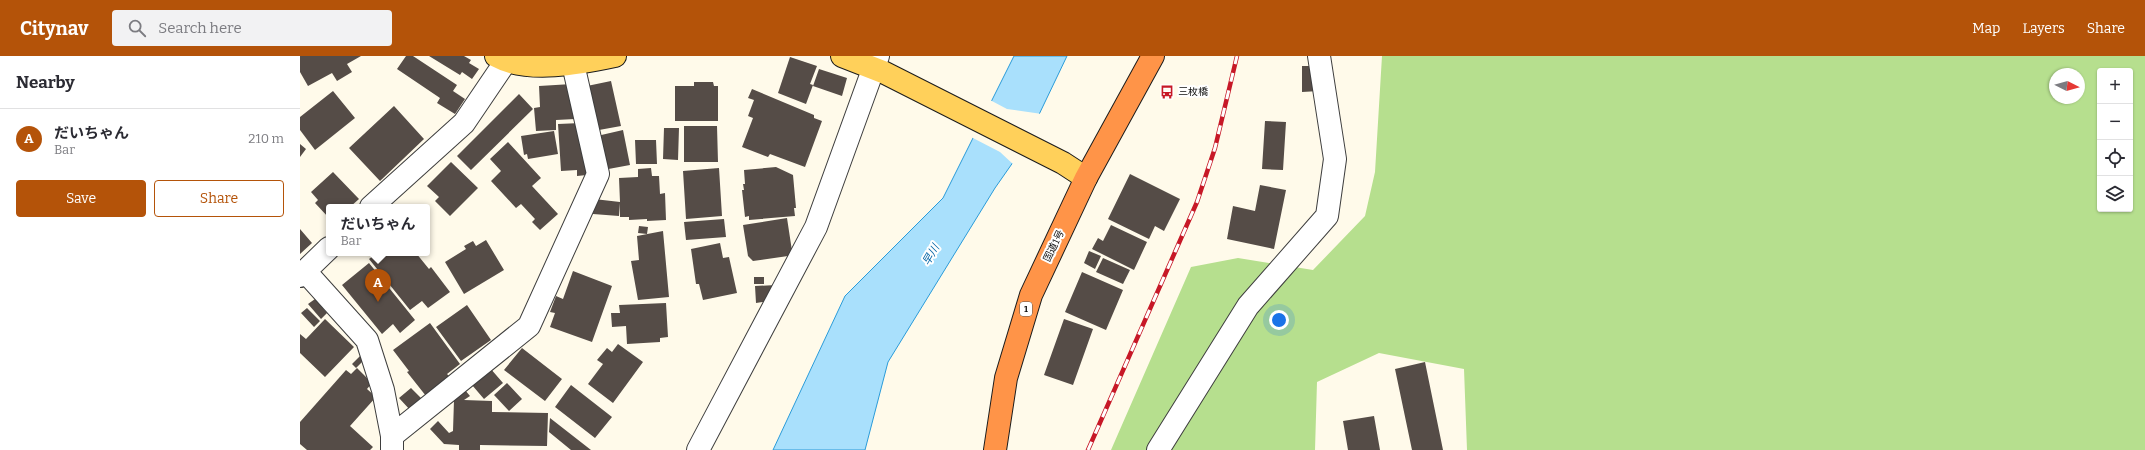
<!DOCTYPE html>
<meta charset="utf-8">
<style>
body{margin:0;font-family:Bitter,"Noto Sans JP",serif;background:#f2f2f3;color:#2b2b33}
.controls{position:absolute;right:12px;top:12px;display:grid;overflow:hidden;border-radius:4px;box-shadow:0 1px 3px #0004}
.controls button{width:36px;height:36px;display:grid;place-items:center;padding:0;border:0;border-bottom:1px solid #e1e1e2;background:#fff;color:#2b2b33;font:20px sans-serif}
.compass{position:absolute;left:1749px;top:12px;width:36px;height:36px;border-radius:50%;background:#fff;box-shadow:0 1px 3px #0004;rotate:96deg}
.you{position:absolute;left:979px;top:264px;width:14px;height:14px;margin:-10px;border:3px solid #fff;border-radius:50%;background:#1a73e8;box-shadow:0 0 0 6px #1a73e833}
.badge{display:grid;place-items:center;width:26px;height:26px;border-radius:50%;background:#b45309;color:#fff;font-size:13px;font-weight:700}
.pin{position:absolute;translate:-50% -33px;filter:drop-shadow(0 1px 2px #0008)}
.pin::after{content:'';position:absolute;top:21px;width:14px;height:12px;background:inherit;clip-path:polygon(0 0,100% 0,50% 100%)}
.popup{position:absolute;left:26px;top:148px;width:104px;height:52px;box-sizing:border-box;display:grid;place-content:center;border-radius:4px;background:#fff;filter:drop-shadow(0 1px 3px #0005);font-size:13px;white-space:nowrap;color:#7c7c81}
.popup b{font-size:15px;color:#2b2b33}
.popup::after{content:'';position:absolute;left:50%;top:100%;margin-left:-8px;border:8px solid transparent;border-top-color:#fff}
.list{margin:0;padding:0;list-style:none}
h2{display:flex;justify-content:space-between;align-items:center;height:52px;margin:0;padding:0 16px;font-size:17px}
h2 small{font-size:13px;font-weight:400;color:#7c7c81}
.list li{display:grid;grid-template-columns:26px 1fr auto;gap:12px;align-items:center;box-sizing:border-box;height:60px;padding:0 16px;border-top:1px solid #e1e1e2}
.list b{display:block;font-size:15px;white-space:nowrap}
.list p{margin:0;font-size:13px;white-space:nowrap;color:#7c7c81}
.list em{font-size:13px;font-style:normal;color:#7c7c81}
.actions{display:flex;gap:8px;padding:12px 16px}
.actions a{flex:1;padding:9px 0;border:1px solid #b45309;border-radius:4px;text-align:center;font-size:14px;color:#b45309}
.actions .main{background:#b45309;color:#fff}
.icon{flex:none;width:22px;height:22px;fill:none;stroke:currentColor;stroke-width:2;stroke-linecap:round;stroke-linejoin:round}
.map{position:relative;flex:none;width:1845px;height:394px;overflow:hidden}
header{display:flex;align-items:center;gap:24px;box-sizing:border-box;height:56px;padding:0 20px;background:#b45309;color:#fff}
header strong{font-size:19px}
nav{display:flex;gap:22px;margin-inline-start:auto;font-size:14px}
.search{width:280px;height:36px;background:#f2f2f3;display:flex;align-items:center;gap:10px;box-sizing:border-box;padding:0 14px;border-radius:4px;color:#7c7c81;font-size:15px}
main{display:flex}
aside{flex:1;background:#fff}
.map>svg:first-child{display:block}
.forest{fill:#b6df8e;fill-rule:evenodd}
.water{fill:#a9e0fc;stroke:#2a9bd9}
.pier{fill:#fffaea}
.building{fill:#554c47}
.lines{fill:none;stroke-linecap:round;stroke-linejoin:round}
.minor-casing{stroke:#3e3e3e;stroke-width:24}
.major-casing{stroke:#1c1c1c;stroke-width:24}
.highway-casing{stroke:#1c1c1c;stroke-width:24}
.minor{stroke:#fff;stroke-width:22}
.major{stroke:#ffd05a;stroke-width:22}
.highway{stroke:#ff9448;stroke-width:22}
.rail-casing{stroke:#c71827;stroke-width:4.5}
.rail{stroke:#fff;stroke-width:3;stroke-dasharray:9;stroke-linecap:butt}
.labels{text-anchor:middle;dominant-baseline:central;stroke-width:4;stroke-linejoin:round;paint-order:stroke}
.shield{fill:#fff;stroke:#545454;stroke-width:1}
.shield-label{font-size:9px;font-weight:bold;fill:#0b0b0b}
.poi-label{font-size:10px;fill:#0b0b0b;stroke:#fff;text-anchor:start}
.street-label{font-size:10px;fill:#0b0b0b;stroke:#fff}
.water-label{font-size:11px;font-style:italic;fill:#0a69a8;stroke:#fff}
</style>
<header>
<strong>Citynav</strong>
<div class="search"><svg class="icon" aria-label="search" viewBox="0 0 24 24"><circle cx="10" cy="10" r="6"/><path d="M15 15l6 6"/></svg>Search here</div>
<nav><a>Map</a><a>Layers</a><a>Share</a></nav>
</header>
<main>
<aside>
<h2>Nearby<small></small></h2>
<ul class="list">
<li><span class="badge">A</span><div><b>だいちゃん</b><p>Bar</p></div><em>210 m</em></li>
</ul>
<div class="actions"><a class="main">Save</a><a>Share</a></div>
</aside>
<div class="map">
<svg width="1845" height="394" viewBox="0 0 1845 394">
<rect width="100%" height="100%" fill="#fffaea"/>
<path class="forest" d="M1082 0H1845V394H1167L1164 313 1079 297 1017 326 1015 394H811L891 211 938 202 1013 214 1065 160 1075 116ZM1800 15H1830V153H1800ZM1755 18H1779V42H1755Z"/>
<path class="water" d="M714 0H767L723 92 695 132 588 306 565 394H473L545 240 643 142Z"/>
<path class="pier" d="M690 44 707 53 742 58 724 93 714 109 700 96 671 81Z"/>
<path class="building" d="M0 0H61L47 8 52 16 37 25 32 17 8 30 0 16Z
M106 0H113L157 29 153 35 165 43 155 58 137 47 140 42 97 13Z
M129 0H164L171 4 169 7 179 13 172 23 162 16 160 19Z
M490 1 517 10 510 28 513 29 506 48 478 37Z
M1002 10H1018L1019 35 1002 36Z
M519 13 547 22 542 40 513 30Z
M311 25 321 70 299 74 287 30Z
M394 26H413L414 30H418V65H375V30H394Z
M272 28 275 63 256 64V74L236 75 234 52 240 51 239 30Z
M452 33 514 59V62L522 65 505 111 470 98 468 101 442 91 453 62 448 60 454 44 448 42Z
M33 35 55 62 15 94 0 74V61Z
M219 38 233 53 171 114 157 100Z
M94 50 124 83 80 125 49 92Z
M965 65 986 66 983 114 962 113Z
M281 67 284 81 287 119 277 120V114L261 115 258 68Z
M384 70H417L418 106H384Z
M364 72H379L378 104 363 103Z
M323 74 330 109 303 114 297 80Z
M254 75 258 98 228 103 227 98 224 99 221 80Z
M335 84H356L357 108H336Z
M208 86 241 122 232 130 258 158 240 174 232 166 235 163 221 148 216 152 191 125 201 115 190 103Z
M0 88 6 93 0 101Z
M151 106 178 132 150 160 135 145 139 141 127 130Z
M476 111 493 119 496 152H494L495 160 449 164V160L445 161 442 134H444L443 128H445L444 114Z
M351 112 352 120H359L360 138 365 137 366 164 347 165V163L329 164V161H320V147L319 160 293 158 294 143 320 146 319 122 338 121V113Z
M419 112 422 160 386 163 383 115Z
M33 116 59 143 50 151H29V162L15 147 18 144 11 136Z
M830 118 880 143 864 175 855 170 849 183 808 163Z
M960 129 986 134 974 193 927 183 933 150 955 155Z
M487 162 492 195 488 200 453 205 448 200 443 169Z
M424 163 426 181 386 184 384 166Z
M811 169 847 186 834 214 792 193 798 182 803 185Z
M339 170 348 171 347 178 338 177Z
M0 173 12 187 0 198Z
M363 175 369 241 338 244 331 205 339 204 337 180Z
M186 184 204 214 164 238 145 206 166 193 164 190 173 185 176 190Z
M420 187 423 202 429 201 437 237 403 244 399 228H396L391 193Z
M789 195 801 200 795 213 784 207Z
M77 197H116L129 213 131 211 150 236 128 252 122 245 110 254 69 203Z
M803 202 830 214 823 228 796 216Z
M69 207 115 264 100 277 93 268 82 278 42 229Z
M273 215 312 230 292 286 250 271 255 257 250 256 256 240 263 243Z
M782 216 823 234 806 274 765 256Z
M454 221H464V228H454Z
M477 229 470 245 456 247 455 230Z
M15 243 27 257 21 263 8 248Z
M366 247 368 281 360 282V286L327 288 326 270 312 271 311 257H320L319 249Z
M167 249 191 284 161 305 136 271Z
M7 252 20 265 14 271 1 257Z
M25 263 54 291 25 321 0 297V278L6 283Z
M764 263 793 273 773 329 744 319Z
M130 267 160 308 147 318 150 321 126 340 107 316 109 315 93 294Z
M318 288 343 306 313 347 288 328 303 308 297 304 307 292 312 296Z
M222 292 262 323 245 345 204 314Z
M61 299 65 303 56 312 52 308Z
M1125 306 1143 394H1112L1095 313Z
M57 312 72 327 67 333 76 341 50 370 73 391 70 394H7L0 388V366L46 314 51 318Z
M190 312 203 327 184 343 172 329Z
M207 327 222 343 209 355 194 339Z
M271 329 312 361 295 382 255 351Z
M111 332 123 344 111 355 99 342Z
M165 334 170 340 164 344 192 345V356L248 357 247 390 180 389V394H159V389L144 388 130 373 138 365 149 377 153 375 154 344H156L155 343Z
M1074 360 1080 394H1048L1043 365Z
M250 362 291 394H271L249 376Z"/>
<g class="lines">
<g class="minor-casing">
<path id="minor" d="M71 151 164 67 206 5
M5 215 67 284 83 334 92 380V393
M0 220 29 192
M92 380 229 270 298 118 273 8
M398 394 516 171 578 0
M858 394 948 250 1027 160 1035 103 1019 0"/>
</g>
<g class="major-casing">
<path id="major" d="M196 0C228 18 281 7 315 0
M542 0 583 16 763 107 786 122"/>
</g>
<g class="highway-casing">
<path id="highway" d="M695 394 706 322 731 239 786 122 853 0"/>
</g>
<use href="#minor" class="minor"/>
<use href="#major" class="major"/>
<use href="#highway" class="highway"/>
<g class="rail-casing">
<path id="rail" d="M788 394 897 146 915 92 937 0"/>
</g>
<use href="#rail" class="rail"/>
</g>
<defs>
<g id="bus-bare" transform="scale(1.08)"><path d="M-5-6H5V4H4V6H2V4H-2V6H-4V4H-5ZM-3.5-4V0h7V-4ZM-3.5 1.2v1.5H-2V1.2ZM2 1.2v1.5H3.5V1.2Z" fill="#c71827" stroke="#fff" stroke-width="2.5" paint-order="stroke"/></g>
</defs>
<g fill-rule="evenodd">
<use href="#bus-bare" x="867" y="36"/>
</g>
<g class="labels">
<rect class="shield" x="720" y="246" width="12" height="14" rx="3"/>
<g class="shield-label">
<text x="726" y="253">1</text>
</g>
<g class="poi-label">
<text x="878" y="36">三枚橋</text>
</g>
<g class="street-label">
<text transform="translate(754 190) rotate(-64)">国道1号</text>
</g>
<g class="water-label">
<text transform="translate(631 199) rotate(-60)">早川</text>
</g>
</g>
</svg>
<div class="controls">
<button>+</button>
<button>−</button>
<button><svg class="icon" aria-label="locate" viewBox="0 0 24 24"><circle cx="12" cy="12" r="6"/><path d="M12 2v4M12 18v4M2 12h4M18 12h4"/></svg></button>
<button><svg class="icon" aria-label="layers" viewBox="0 0 24 24"><path d="M12 4l9 5-9 5-9-5zM3 14l9 5 9-5"/></svg></button>
</div>
<svg class="compass" viewBox="-18 -18 36 36"><path d="M0-13l5 13h-10z" fill="#e53935"/><path d="M0 13l5-13h-10z" fill="#7c7c81"/></svg>
<div class="you"></div>
<div class="pin badge" style="left:78px;top:246px">A</div>
<div class="popup"><b>だいちゃん</b>Bar</div>
</div>
</main>
